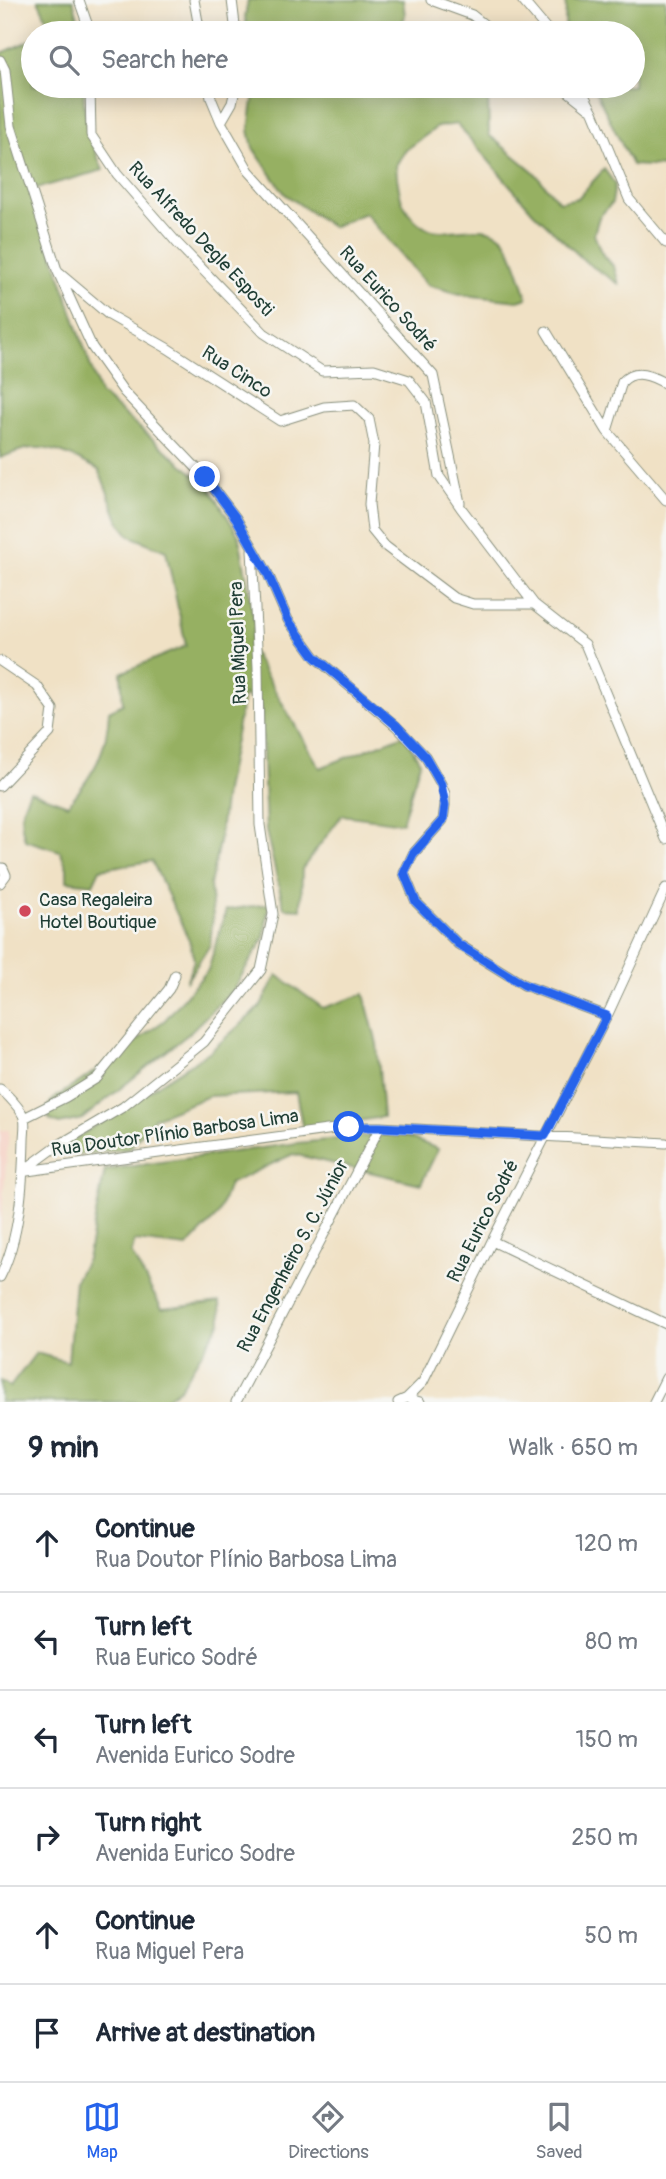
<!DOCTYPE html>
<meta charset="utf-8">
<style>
body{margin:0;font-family:Pangolin,sans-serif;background:#f2f2f3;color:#1f2937}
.stop{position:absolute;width:21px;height:21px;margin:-16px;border:5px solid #2563eb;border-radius:50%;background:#fff}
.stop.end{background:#2563eb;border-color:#fff;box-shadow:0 2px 7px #0008}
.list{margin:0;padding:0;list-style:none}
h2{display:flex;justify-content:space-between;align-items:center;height:91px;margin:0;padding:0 28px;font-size:30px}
h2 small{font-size:23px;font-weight:400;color:#747a83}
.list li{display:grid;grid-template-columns:46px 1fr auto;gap:21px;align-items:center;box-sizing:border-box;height:98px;padding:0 28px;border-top:2px solid #e0e1e3}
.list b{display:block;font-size:26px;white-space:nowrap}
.list p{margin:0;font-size:23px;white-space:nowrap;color:#747a83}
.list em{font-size:23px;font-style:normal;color:#747a83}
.icon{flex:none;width:38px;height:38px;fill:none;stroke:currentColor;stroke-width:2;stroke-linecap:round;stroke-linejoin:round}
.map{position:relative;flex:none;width:666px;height:1402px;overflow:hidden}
.search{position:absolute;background:#fff;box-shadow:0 4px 18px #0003;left:21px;right:21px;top:21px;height:77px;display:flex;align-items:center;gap:18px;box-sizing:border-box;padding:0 24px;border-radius:38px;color:#747a83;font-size:26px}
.sheet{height:679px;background:#fff}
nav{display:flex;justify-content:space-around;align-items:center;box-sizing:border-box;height:98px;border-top:2px solid #e0e1e3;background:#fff;font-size:19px;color:#747a83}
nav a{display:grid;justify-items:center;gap:4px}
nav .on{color:#2563eb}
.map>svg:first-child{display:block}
.built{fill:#f6d1c5}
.forest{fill:#96b062;stroke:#5a764b;stroke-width:2}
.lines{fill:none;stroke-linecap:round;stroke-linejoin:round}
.street-casing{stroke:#888f7c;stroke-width:11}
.street{stroke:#fff;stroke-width:9}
.route{stroke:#2563eb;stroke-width:9}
.poi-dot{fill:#d1495b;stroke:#f6f6f2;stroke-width:2.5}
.labels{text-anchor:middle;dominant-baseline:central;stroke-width:5;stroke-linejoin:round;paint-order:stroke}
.street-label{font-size:19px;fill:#1f3d34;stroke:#f6f6f2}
.poi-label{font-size:19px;fill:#1f3d34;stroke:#f6f6f2;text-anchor:start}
</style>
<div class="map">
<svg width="666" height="1402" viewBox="0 0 666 1402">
<rect width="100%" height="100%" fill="#f6f6f2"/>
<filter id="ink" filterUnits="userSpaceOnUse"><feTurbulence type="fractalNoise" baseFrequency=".0143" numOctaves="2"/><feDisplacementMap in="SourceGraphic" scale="14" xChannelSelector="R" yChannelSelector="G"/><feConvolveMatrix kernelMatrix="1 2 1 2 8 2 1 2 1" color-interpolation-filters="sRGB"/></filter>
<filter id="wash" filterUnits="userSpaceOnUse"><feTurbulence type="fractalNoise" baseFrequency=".00686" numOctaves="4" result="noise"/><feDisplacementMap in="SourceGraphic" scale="28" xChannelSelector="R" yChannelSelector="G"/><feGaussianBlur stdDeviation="1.57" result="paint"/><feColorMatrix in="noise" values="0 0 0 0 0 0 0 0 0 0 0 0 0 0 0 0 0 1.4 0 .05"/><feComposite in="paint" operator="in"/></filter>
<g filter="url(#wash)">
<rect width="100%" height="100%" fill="#f0e1c5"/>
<path class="built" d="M0 1130H9L0 1238Z"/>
<path class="forest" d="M38 0H73L82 33H46L52 30Z
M248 0H403L405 16 399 33H248L245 17Z
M565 0H666V167L632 165 593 86H633V33H567C562 23 568 11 565 0Z
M33 39V86H84C82 116 91 142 103 170L31 190 100 394 210 488 239 536 255 625 249 646 320 768 404 735 420 762 402 823 342 815 302 869 301 909 284 908 266 831 261 707 244 694 225 791 219 842 210 885 213 916 210 945 186 982 194 960 190 942 152 861 100 869 93 884 67 881V868L60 851 25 840C19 818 20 812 30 791L68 805C94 773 107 753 109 711L123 704 121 673 186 646 166 551 130 536 119 522 99 470C79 459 50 444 26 449 17 451 8 455 0 458V54Z
M255 86H496L488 98 489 135 534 172 559 202 578 198 604 169 615 184 612 203 599 217 594 234 601 252 614 267 619 284 587 263 533 212 457 124 437 127 406 150 396 165C397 177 398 192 403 203 430 258 476 211 503 238 513 248 523 284 527 298L518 301 464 295 427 285 365 213 332 227 285 194 253 148 249 130Z
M269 904 264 938 233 990 187 1035 82 1119 59 1124 50 1120 46 1112 50 1103 56 1097 81 1081 165 1020 208 970 226 910Z
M277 975 323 1008 364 994 377 1044 383 1117 303 1130 296 1092 209 1096 154 1118 129 1149 79 1154 62 1147 212 1050 260 1007Z
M398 1133 438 1149 421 1184 293 1154 229 1184 218 1215 187 1247 135 1241 131 1253 162 1309 220 1302 221 1322 180 1388 162 1402H0V1381L10 1387 36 1353 68 1362 75 1280 87 1259 105 1170 297 1143Z"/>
</g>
<g filter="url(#ink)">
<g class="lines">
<g class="street-casing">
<path id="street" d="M79 0 88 26V33
M194 0 200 33
M232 0 236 33
M431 0 472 15 495 33
M522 0 550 33
M0 60 5 70 11 126 57 270 92 347 124 392 205 477 236 518 267 572 288 620 315 657 396 726 425 756 441 784 445 794V805L443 820 413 854 404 873 416 902 458 944 524 985 607 1016
M90 86 91 135 117 174 178 244 264 333 322 371 374 369 409 380 426 402 439 476 461 508 534 604 585 644 666 839
M209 86 211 98 221 122 249 171 433 375 460 503
M561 86 589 108
M579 86 593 112 629 199 666 243
M221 122 232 103 236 86
M59 273 109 315 167 348 280 421 324 407 354 405 369 419 374 444 369 504 372 530 385 546 454 598 473 604H534
M546 331 607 431 666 500
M607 431 622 382C635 368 652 376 666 384
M0 661 37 686 53 709 50 733 0 786
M0 868H3L6 875 0 883
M0 1089C6 1093 22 1110 24 1118 26 1124 24 1133 24 1140 23 1183 20 1238 0 1277
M24 1118 66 1097 97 1078 169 989 175 975
M23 1171 57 1146 123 1107 204 1042 261 970 273 914 260 825 258 667 252 550
M27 1171 349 1127H380L666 1143
M492 1241 666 1324
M407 1398 423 1382 492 1241 607 1016 666 888
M236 1402 380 1127
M398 1402 407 1398 420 1402
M654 1402 666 1378"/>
</g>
<use href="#street" class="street"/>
</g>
</g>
<g class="lines" filter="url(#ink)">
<path class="route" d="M205 477 236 518 267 572 288 620 315 657 397 726 425 756 441 784 445 805 443 820 413 854 404 873 416 902 458 944 524 985 607 1016 545 1136 380 1127H349"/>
</g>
<circle class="poi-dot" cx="25" cy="911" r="7"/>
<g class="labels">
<g class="street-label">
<text transform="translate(201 239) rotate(47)">Rua Alfredo Degle Esposti</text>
<text transform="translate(388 299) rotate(48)">Rua Eurico Sodré</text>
<text transform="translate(237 372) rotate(33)">Rua Cinco</text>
<text transform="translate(238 643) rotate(-92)">Rua Miguel Pera</text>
<text transform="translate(175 1133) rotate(-8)">Rua Doutor Plínio Barbosa Lima</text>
<text transform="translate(483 1221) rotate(-63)">Rua Eurico Sodré</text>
<text transform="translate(293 1256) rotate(-62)">Rua Engenheiro S. C. Júnior</text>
</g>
<g class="poi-label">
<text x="39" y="900">Casa Regaleira<tspan x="39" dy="22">Hotel Boutique</tspan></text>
</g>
</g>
</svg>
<div class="stop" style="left:349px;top:1127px"></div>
<div class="stop end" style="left:205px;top:477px"></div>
<div class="search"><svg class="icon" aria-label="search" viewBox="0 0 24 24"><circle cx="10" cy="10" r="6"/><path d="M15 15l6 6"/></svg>Search here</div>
</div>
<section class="sheet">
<h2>9 min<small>Walk · 650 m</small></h2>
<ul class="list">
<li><svg class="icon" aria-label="ahead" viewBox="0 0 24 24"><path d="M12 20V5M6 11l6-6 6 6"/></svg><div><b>Continue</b><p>Rua Doutor Plínio Barbosa Lima</p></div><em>120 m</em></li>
<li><svg class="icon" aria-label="left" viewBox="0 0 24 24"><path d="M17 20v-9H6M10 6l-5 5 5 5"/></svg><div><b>Turn left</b><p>Rua Eurico Sodré</p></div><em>80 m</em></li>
<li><svg class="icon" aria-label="left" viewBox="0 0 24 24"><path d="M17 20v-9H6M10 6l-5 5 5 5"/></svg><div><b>Turn left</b><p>Avenida Eurico Sodre</p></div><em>150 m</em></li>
<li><svg class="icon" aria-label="right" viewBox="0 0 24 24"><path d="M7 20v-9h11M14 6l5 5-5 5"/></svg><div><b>Turn right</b><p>Avenida Eurico Sodre</p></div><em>250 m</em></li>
<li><svg class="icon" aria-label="ahead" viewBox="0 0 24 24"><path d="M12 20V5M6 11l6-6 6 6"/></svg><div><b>Continue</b><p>Rua Miguel Pera</p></div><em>50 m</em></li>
<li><svg class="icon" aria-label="arrive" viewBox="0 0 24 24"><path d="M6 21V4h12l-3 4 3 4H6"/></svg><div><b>Arrive at destination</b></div></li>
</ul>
</section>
<nav>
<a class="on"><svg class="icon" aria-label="map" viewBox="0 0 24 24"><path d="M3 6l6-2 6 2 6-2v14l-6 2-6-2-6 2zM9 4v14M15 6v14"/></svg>Map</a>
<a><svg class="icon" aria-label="directions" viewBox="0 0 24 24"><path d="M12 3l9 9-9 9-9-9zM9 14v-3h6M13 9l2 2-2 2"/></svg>Directions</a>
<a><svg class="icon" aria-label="saved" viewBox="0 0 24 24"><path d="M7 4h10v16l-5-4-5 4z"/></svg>Saved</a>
</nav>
